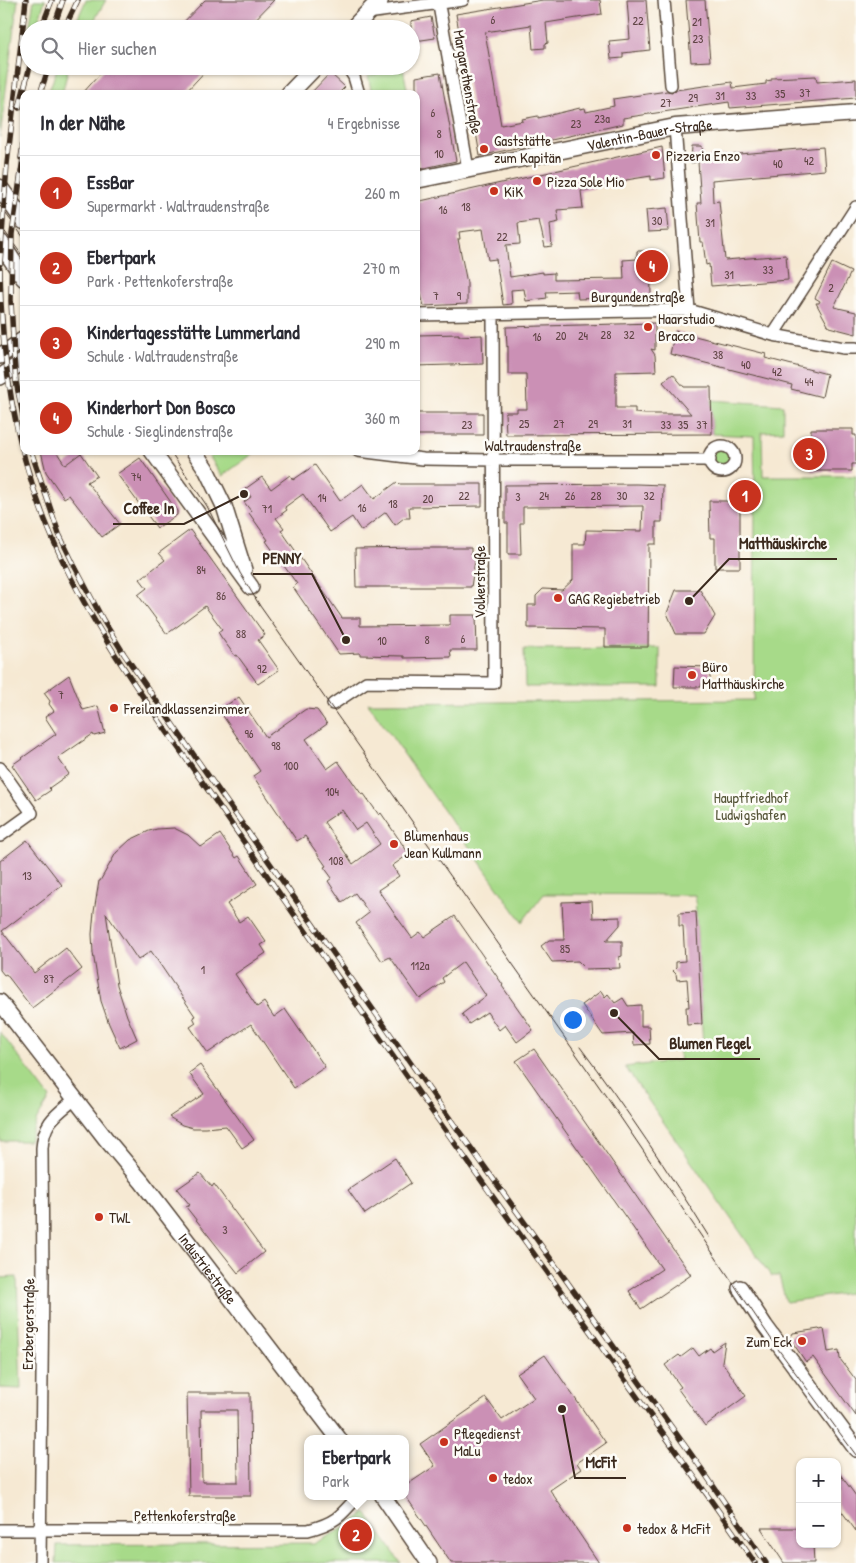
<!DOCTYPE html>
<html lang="de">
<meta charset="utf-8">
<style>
body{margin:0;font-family:"Patrick Hand",sans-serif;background:#f2f2f3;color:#2b2b33}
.controls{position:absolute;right:15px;bottom:15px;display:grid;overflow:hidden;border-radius:10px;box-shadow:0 1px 4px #0004}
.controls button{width:45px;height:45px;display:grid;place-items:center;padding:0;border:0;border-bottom:1px solid #e1e1e2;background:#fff;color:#2b2b33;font:25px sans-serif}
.you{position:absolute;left:572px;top:1019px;width:18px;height:18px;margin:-12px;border:4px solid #fff;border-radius:50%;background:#1a73e8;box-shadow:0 0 0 8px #1a73e833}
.badge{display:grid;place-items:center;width:32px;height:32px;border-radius:50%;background:#c8321e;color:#fff;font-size:16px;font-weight:700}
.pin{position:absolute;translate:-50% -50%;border:2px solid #fff;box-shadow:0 1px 5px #0006}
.popup{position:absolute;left:304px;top:1435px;width:105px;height:65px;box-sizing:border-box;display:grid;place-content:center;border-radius:10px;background:#fff;filter:drop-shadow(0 1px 4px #0005);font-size:16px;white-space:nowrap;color:#7c7c81}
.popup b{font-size:19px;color:#2b2b33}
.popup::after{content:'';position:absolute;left:50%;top:100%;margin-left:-10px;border:10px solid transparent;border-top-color:#fff}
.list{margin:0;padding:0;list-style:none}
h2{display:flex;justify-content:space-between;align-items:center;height:65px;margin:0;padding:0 20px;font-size:21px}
h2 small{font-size:16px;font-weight:400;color:#7c7c81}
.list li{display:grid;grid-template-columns:32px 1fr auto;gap:15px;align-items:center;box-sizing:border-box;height:75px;padding:0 20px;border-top:1px solid #e1e1e2}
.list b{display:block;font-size:19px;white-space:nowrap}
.list p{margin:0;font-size:16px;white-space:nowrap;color:#7c7c81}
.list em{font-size:16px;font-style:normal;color:#7c7c81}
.icon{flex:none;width:28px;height:28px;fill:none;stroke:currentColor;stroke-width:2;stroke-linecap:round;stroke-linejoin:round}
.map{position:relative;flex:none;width:856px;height:1563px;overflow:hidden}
.search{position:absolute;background:#fff;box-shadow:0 1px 4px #0004;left:20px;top:20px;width:400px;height:55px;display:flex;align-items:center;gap:12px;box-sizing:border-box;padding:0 18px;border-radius:28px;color:#7c7c81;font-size:19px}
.panel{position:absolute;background:#fff;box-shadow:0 1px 4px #0004;left:20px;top:90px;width:400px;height:365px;border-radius:10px}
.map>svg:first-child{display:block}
.green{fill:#a7da89;stroke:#718254}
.building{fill:#cb90b5;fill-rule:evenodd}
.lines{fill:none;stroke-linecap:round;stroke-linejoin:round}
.minor-casing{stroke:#574739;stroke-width:14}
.tertiary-casing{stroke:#574739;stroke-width:18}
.secondary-casing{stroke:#574739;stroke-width:19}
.minor{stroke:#fff;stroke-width:11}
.tertiary{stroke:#fff;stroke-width:15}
.secondary{stroke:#fff;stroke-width:16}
.tram{stroke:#3b2a1e;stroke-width:1}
.rail-casing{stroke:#3b2a1e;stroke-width:5.5}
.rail{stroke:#fdfcf7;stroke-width:4;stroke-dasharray:11;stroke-linecap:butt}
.poi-dot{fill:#c8321e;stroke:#fdfcf7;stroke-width:2}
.labels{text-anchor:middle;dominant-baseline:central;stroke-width:5;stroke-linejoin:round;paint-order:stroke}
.number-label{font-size:12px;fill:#5f4444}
.street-label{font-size:15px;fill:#3b2a1e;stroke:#fdfcf7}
.poi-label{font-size:15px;fill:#3b2a1e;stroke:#fdfcf7;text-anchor:start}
.park-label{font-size:15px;fill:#565639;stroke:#fdfcf7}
.leader{fill:none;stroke:#3b2a1e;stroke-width:2}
.callout-dot{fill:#3b2a1e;stroke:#fdfcf7;stroke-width:2}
.callout-label{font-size:16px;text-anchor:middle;font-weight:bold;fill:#3b2a1e;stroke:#fdfcf7;stroke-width:5;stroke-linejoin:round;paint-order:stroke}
</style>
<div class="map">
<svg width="856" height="1563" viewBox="0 0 856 1563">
<rect width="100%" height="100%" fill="#fdfcf7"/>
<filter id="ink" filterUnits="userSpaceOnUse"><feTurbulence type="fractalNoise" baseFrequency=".02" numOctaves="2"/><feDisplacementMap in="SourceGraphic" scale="10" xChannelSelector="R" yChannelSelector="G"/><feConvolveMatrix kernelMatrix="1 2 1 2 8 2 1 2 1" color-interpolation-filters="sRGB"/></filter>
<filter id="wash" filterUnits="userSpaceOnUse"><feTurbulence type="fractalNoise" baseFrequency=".0096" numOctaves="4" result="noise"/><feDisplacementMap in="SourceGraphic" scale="20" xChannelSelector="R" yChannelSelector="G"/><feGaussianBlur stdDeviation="1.12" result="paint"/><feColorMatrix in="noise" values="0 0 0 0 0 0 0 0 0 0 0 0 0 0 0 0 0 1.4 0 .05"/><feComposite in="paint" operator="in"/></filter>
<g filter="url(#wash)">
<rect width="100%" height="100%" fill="#f6e9d3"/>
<path class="green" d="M0 0H18C11 46 6 91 0 137Z
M34 0H45L36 29H29Z
M86 0H106L89 29H73Z
M58 66H69L62 94H48Z
M403 68 408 94H372L368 76Z
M711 400 783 405V431L762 432 763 476H856V1292L786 1302 779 1276H771L625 1067 680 1060 678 1049 703 1048 695 895 544 894 522 922 368 703 754 700 755 498 754 436 712 434Z
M710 459a12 12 0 1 1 24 0a12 12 0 1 1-24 0Z
M206 451H257L222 476Z
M660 648V687H525L524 649Z
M0 1032 50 1098 37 1119 29 1141H0Z
M17 1277 21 1389 0 1388V1278Z
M366 1513 401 1563H56L57 1545 315 1543 344 1528Z"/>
<g id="blocks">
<path class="building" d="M205 0H274L246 29H177Z
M543 0H600L602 14 546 23 548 43 545 44V48L533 49 531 25 485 32 501 125 523 121 522 119 538 116V118L580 108V109L585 108 586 112 614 106 613 99 667 91 672 92 676 90 732 82 733 88 766 84V81L772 80V78L816 76 817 82 856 79V98L730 108 729 102 623 118V124L480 156 456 14Z
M627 0H646L650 50 623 53V58L611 59 609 41 630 39Z
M686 0H705L710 61 691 62Z
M431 17 435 38 415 41 414 39H411V21Z
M107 66H210L184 94H82Z
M330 73 345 87 338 94H310Z
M440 73 456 161 420 169 416 151V77Z
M692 146H702L703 157 823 147 825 170 712 180 713 202 719 201 725 260 786 255 788 280 711 286 709 264 706 265 703 242H700L697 203H701L698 162 691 163Z
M662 147 665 178 651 180V176L626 180V181L581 191 583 208 557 210 559 222 550 224 552 246 545 247 539 220 518 223 520 244 506 245 510 277 543 272V274L554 273V280L624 279 623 260 637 259V251H650L651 296 578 299 577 291 546 292 547 298 526 301 524 289 511 290 512 304 503 305 496 259 488 260 483 229 459 232 460 239H458L467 283V304L424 306 416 277V202Z
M667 208 669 231 648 232 646 210Z
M832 263 851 272 834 307 856 312V334L829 327 816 303H819L820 301 815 298Z
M655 323V350L651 349 655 355 656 371 616 372V408H635V413L645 414H691L663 382 673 374 684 387H711L712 434 506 435 505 412H517V409H527L526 374H508V346L507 347 506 327Z
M675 331 766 354 765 358 827 374 822 397 791 389 792 385 670 354Z
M459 334V336L482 335 483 364 416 366V337H419L418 335Z
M416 413H483V435H416Z
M811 429H853V435H856V464H852V471H811Z
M41 451H56L65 465 81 453 97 476 87 482 120 524 102 537 69 495 64 498 46 472Z
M140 458 177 511V515L157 528 117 474Z
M315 465 340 501 363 484 374 499 397 482 399 484H482V506L409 507 410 518H404L395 525 386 512 361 531 352 517 330 532 303 494 285 507 287 510 276 518 284 528 281 530 342 618H360V626L450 625V615H476L477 650H450L451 657 404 658V656L360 655V653L339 654 293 587 297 584 266 541 268 540 249 513 251 511 244 502 251 497 245 489 262 477 271 489 290 475 293 480Z
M636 484 663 485 662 522H656V544H649L648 647H605V629L528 628V605H536V596L543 589 562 590 573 580V544H585L586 530 642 531 643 506 523 507V523H520L521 554H508V523H505V485Z
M709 501H740V568H715V538H710Z
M190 530 265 635 258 640 279 670 258 684 237 655 235 656 221 637 218 632 222 629 205 606 167 634 138 595 147 588 140 579 165 560 159 553Z
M422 548H471V554H476L471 587H356L355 549Z
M676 590H700L715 616 704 634H676L667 613Z
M675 666 710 667V683H702L701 687H674Z
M69 675 83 710 98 706 105 733 94 736 93 734 58 758 69 774 49 788 51 790 36 800 12 765 56 734 45 717 54 711 49 704 50 701 44 693Z
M239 697 266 737 306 709 317 710 327 724 306 739 327 769 338 761 362 795 364 794 379 815 381 813 409 854 392 866 399 876 378 890 396 916 412 938 420 932 424 937 455 916 503 985 502 986 533 1030 517 1042 505 1025 499 1030 487 1012 469 1024 462 1014 486 996 463 962 442 978 444 982 420 999 390 957 382 961 356 923 369 913 355 893 342 902 328 881 332 878 324 867 326 866 305 836 297 841 253 776 260 771 219 710ZM342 810 356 830 366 823 380 844 353 864 324 822Z
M174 828 188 835 201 847 220 834 236 858 239 856 257 884 227 904 239 922 248 916 266 942 261 945 266 953 235 974 257 1007 264 1002 274 1017 285 1009 325 1067 294 1088 251 1024 208 1053 190 1027 196 1023 193 1017 195 1016 151 951 138 960 106 913 117 985 127 1016 137 1039 120 1048 109 1024 101 1001 93 953 92 934 94 912 99 881H100L116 853 130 840 149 831 157 829Z
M27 840 62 885 2 931 34 973 66 948 82 969 32 1008 6 974 4 975 0 970V861Z
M592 901 593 918 620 917V925L606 941H622V956L619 957 620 968 586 969 578 961 552 962 541 946 549 940H564L562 902Z
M696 912 702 1024 687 1025 686 1007H689L687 979 677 980 676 974 673 971 676 968V962L685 961 683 926H679V913Z
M601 991 605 997 608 994 615 1003 623 998 628 1006 641 1005V1026H649L650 1044 634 1045 633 1033 603 1035 582 1005Z
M534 1049 691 1275 641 1309 629 1291 662 1269 516 1061Z
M200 1065 254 1140 242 1148 226 1126 205 1128H193L182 1125 169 1117 204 1094 189 1073Z
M395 1158 411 1183 365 1214 348 1190Z
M200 1173 212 1187 214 1184 264 1252 238 1273 186 1207 190 1205 177 1189Z
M819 1329 820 1330 824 1329 828 1352 839 1350 840 1359 856 1380V1416L813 1357 806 1362 790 1339 793 1333Z
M725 1342 722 1362 746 1396 705 1426 678 1389 681 1387 665 1365 679 1355 681 1357 693 1348 699 1356 710 1348 712 1351Z
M545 1355 606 1443 577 1463 581 1469 550 1490 599 1563H451L405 1495V1486L435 1466 420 1444 486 1398 502 1420 534 1398 517 1374Z
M187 1393H250L251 1496H189ZM201 1410H237L238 1482H202Z
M837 1470 856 1496V1531L837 1505Z
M761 1528H800V1544H813L814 1563H784Z"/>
</g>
</g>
<g filter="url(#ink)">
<use href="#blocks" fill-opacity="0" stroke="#574739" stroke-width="1"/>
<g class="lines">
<g class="minor-casing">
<path id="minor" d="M438 0 468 169
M664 0 671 85
M367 13 463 0
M347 66 354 77 359 94
M675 127 689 310
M416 315 689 310 773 335 844 348H856
M773 335 856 207
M709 459a13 13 0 1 1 26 0a13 13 0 1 1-26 0Z
M358 451 423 459 495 460H710
M333 704 366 682 494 683 493 314
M0 768 32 813 0 836
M0 1530H308C335 1523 340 1517 358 1496
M40 1563 43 1280 42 1148C44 1121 56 1115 75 1099"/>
</g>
<g class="tertiary-casing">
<g id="tertiary">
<path d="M0 356 24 339"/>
<path d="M0 377 24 361"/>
<path d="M152 451 251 587"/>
<path d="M194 451 206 469 224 506 244 570"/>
<path id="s1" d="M0 1002 106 1139 142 1182 339 1439"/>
<path d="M740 1288 765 1326 856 1449"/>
<path d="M383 1496 429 1563"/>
</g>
</g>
<g class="secondary-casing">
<g id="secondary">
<path d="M352 29 380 0"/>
<path d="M289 94 316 66"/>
<path id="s2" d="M416 180 675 127 856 113"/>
<path d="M0 188 24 221"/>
<path d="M0 242 24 278"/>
</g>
</g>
<use href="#minor" class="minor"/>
<use href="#tertiary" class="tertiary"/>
<use href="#secondary" class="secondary"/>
<path class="tram" d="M0 206 24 238
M0 225 24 258
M170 451 207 506 240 573 260 606 610 1102 778 1349 856 1455
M580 1047C626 1108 669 1172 709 1237"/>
<g class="rail-casing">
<path id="rail" d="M41 29 52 0
M53 29 63 0
M64 29 78 0
M40 94 49 66
M19 108 30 66
M24 152 12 234 11 301 14 357 16 382 24 420
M21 158 24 139
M0 264 7 164 26 0
M0 269C1 361 15 452 52 537 84 612 130 679 177 746 211 794 244 842 277 890 327 961 376 1033 426 1103 535 1257 647 1408 755 1563
M31 451 59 534 74 565 103 620 124 654 198 761 443 1109 701 1468 766 1563"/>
</g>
<use href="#rail" class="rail"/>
</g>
</g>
<g class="poi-dot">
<circle cx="484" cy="149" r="5"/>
<circle cx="656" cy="155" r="5"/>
<circle cx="537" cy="181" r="5"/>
<circle cx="494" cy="191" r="5"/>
<circle cx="648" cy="327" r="5"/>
<circle cx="558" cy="598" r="5"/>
<circle cx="692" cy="675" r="5"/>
<circle cx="114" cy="708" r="5"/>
<circle cx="394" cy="844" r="5"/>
<circle cx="99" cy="1217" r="5"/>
<circle cx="802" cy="1341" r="5"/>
<circle cx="444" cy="1442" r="5"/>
<circle cx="493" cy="1478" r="5"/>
<circle cx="627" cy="1528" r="5"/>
</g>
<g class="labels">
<g class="number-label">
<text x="493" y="19">6</text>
<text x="638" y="20">22</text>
<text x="697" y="21">21</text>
<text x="698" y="38">23</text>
<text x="805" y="92">37</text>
<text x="780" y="93">35</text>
<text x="720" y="95">31</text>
<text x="751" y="95">33</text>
<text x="693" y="97">29</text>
<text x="666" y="102">27</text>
<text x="433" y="112">6</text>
<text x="602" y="118">23a</text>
<text x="576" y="123">23</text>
<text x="439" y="133">8</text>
<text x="439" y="153">10</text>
<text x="809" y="160">42</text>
<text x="778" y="163">40</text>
<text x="466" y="206">18</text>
<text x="443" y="209">16</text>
<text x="657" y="220">30</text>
<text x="710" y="222">31</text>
<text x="502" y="236">22</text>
<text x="768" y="269">33</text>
<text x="729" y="274">31</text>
<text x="831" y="287">2</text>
<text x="436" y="295">7</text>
<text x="459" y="295">9</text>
<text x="606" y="334">28</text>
<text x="629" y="334">32</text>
<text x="561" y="335">20</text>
<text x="583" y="335">24</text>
<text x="537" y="336">16</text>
<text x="718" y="354">38</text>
<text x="746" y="364">40</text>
<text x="777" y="371">42</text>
<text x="809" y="381">44</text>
<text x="524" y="423">25</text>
<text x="559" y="423">27</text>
<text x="593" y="423">29</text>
<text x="627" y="423">31</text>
<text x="467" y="424">23</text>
<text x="666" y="424">33</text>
<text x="683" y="424">35</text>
<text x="702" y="424">37</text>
<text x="136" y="476">74</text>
<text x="464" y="495">22</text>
<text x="544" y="495">24</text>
<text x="570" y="495">26</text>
<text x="596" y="495">28</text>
<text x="622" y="495">30</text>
<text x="649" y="495">32</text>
<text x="518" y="496">3</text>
<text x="322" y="497">14</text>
<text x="428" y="498">20</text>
<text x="393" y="503">18</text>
<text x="362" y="507">16</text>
<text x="267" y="508">71</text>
<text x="201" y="569">84</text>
<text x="221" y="595">86</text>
<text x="241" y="633">88</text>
<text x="463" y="638">6</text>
<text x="427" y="639">8</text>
<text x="382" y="640">10</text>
<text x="262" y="668">92</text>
<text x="61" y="694">7</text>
<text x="249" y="733">96</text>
<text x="276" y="745">98</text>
<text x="291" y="765">100</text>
<text x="332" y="791">104</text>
<text x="336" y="860">108</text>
<text x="27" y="875">13</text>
<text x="565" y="948">85</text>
<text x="420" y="965">112a</text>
<text x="203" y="969">1</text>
<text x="49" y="978">87</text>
<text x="225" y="1229">3</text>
</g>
<g class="street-label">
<text transform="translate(468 82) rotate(80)">Margarethenstraße</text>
<text stroke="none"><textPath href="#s2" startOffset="238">Valentin-Bauer-Straße</textPath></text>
<text x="638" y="296">Burgundenstraße</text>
<text x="533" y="445">Waltraudenstraße</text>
<text transform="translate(479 582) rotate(-90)">Volkerstraße</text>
<text stroke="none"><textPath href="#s1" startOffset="338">Industriestraße</textPath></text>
<text transform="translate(28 1324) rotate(-89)">Erzbergerstraße</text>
<text x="185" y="1515">Pettenkoferstraße</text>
</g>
<g class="poi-label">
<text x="494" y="140">Gaststätte<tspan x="494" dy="17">zum Kapitän</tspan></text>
<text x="666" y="155">Pizzeria Enzo</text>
<text x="547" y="181">Pizza Sole Mio</text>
<text x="504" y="191">KiK</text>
<text x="658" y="318">Haarstudio<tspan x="658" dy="17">Bracco</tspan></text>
<text x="568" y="598">GAG Regiebetrieb</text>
<text x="702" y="666">Büro<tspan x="702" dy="17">Matthäuskirche</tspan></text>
<text x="124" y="708">Freilandklassenzimmer</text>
<text x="404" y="835">Blumenhaus<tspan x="404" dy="17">Jean Kullmann</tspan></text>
<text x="109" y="1217">TWL</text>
<text x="792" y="1341" text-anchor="end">Zum Eck</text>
<text x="454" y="1433">Pflegedienst<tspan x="454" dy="17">MaLu</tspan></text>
<text x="503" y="1478">tedox</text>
<text x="637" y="1528">tedox &amp; McFit</text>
</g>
<g class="park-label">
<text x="751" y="797">Hauptfriedhof<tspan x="751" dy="17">Ludwigshafen</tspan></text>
</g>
</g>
<path class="leader" d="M244 494L184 524H113M689 601L729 559H837M346 640L312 574H253M614 1013L659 1059H760M562 1409L575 1478H626"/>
<g class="callout-dot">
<circle cx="244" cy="494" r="5"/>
<circle cx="689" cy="601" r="5"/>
<circle cx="346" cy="640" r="5"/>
<circle cx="614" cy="1013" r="5"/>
<circle cx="562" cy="1409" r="5"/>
</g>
<g class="callout-label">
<text x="149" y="514">Coffee In</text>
<text x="783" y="549">Matthäuskirche</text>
<text x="282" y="564">PENNY</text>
<text x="710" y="1049">Blumen Flegel</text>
<text x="601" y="1468">McFit</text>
</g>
</svg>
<div class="controls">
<button>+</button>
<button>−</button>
</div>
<div class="you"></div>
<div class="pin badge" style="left:745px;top:496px">1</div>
<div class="pin badge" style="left:356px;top:1535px">2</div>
<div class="popup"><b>Ebertpark</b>Park</div>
<div class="pin badge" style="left:809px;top:454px">3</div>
<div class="pin badge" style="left:652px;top:266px">4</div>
<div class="search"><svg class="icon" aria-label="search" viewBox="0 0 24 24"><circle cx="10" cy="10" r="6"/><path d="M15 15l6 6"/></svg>Hier suchen</div>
<section class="panel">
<h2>In der Nähe<small>4 Ergebnisse</small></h2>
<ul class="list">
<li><span class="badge">1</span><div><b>EssBar</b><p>Supermarkt · Waltraudenstraße</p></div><em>260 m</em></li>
<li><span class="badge">2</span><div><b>Ebertpark</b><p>Park · Pettenkoferstraße</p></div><em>270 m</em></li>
<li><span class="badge">3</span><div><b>Kindertagesstätte Lummerland</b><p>Schule · Waltraudenstraße</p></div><em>290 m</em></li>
<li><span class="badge">4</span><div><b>Kinderhort Don Bosco</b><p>Schule · Sieglindenstraße</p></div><em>360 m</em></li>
</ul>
</section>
</div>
